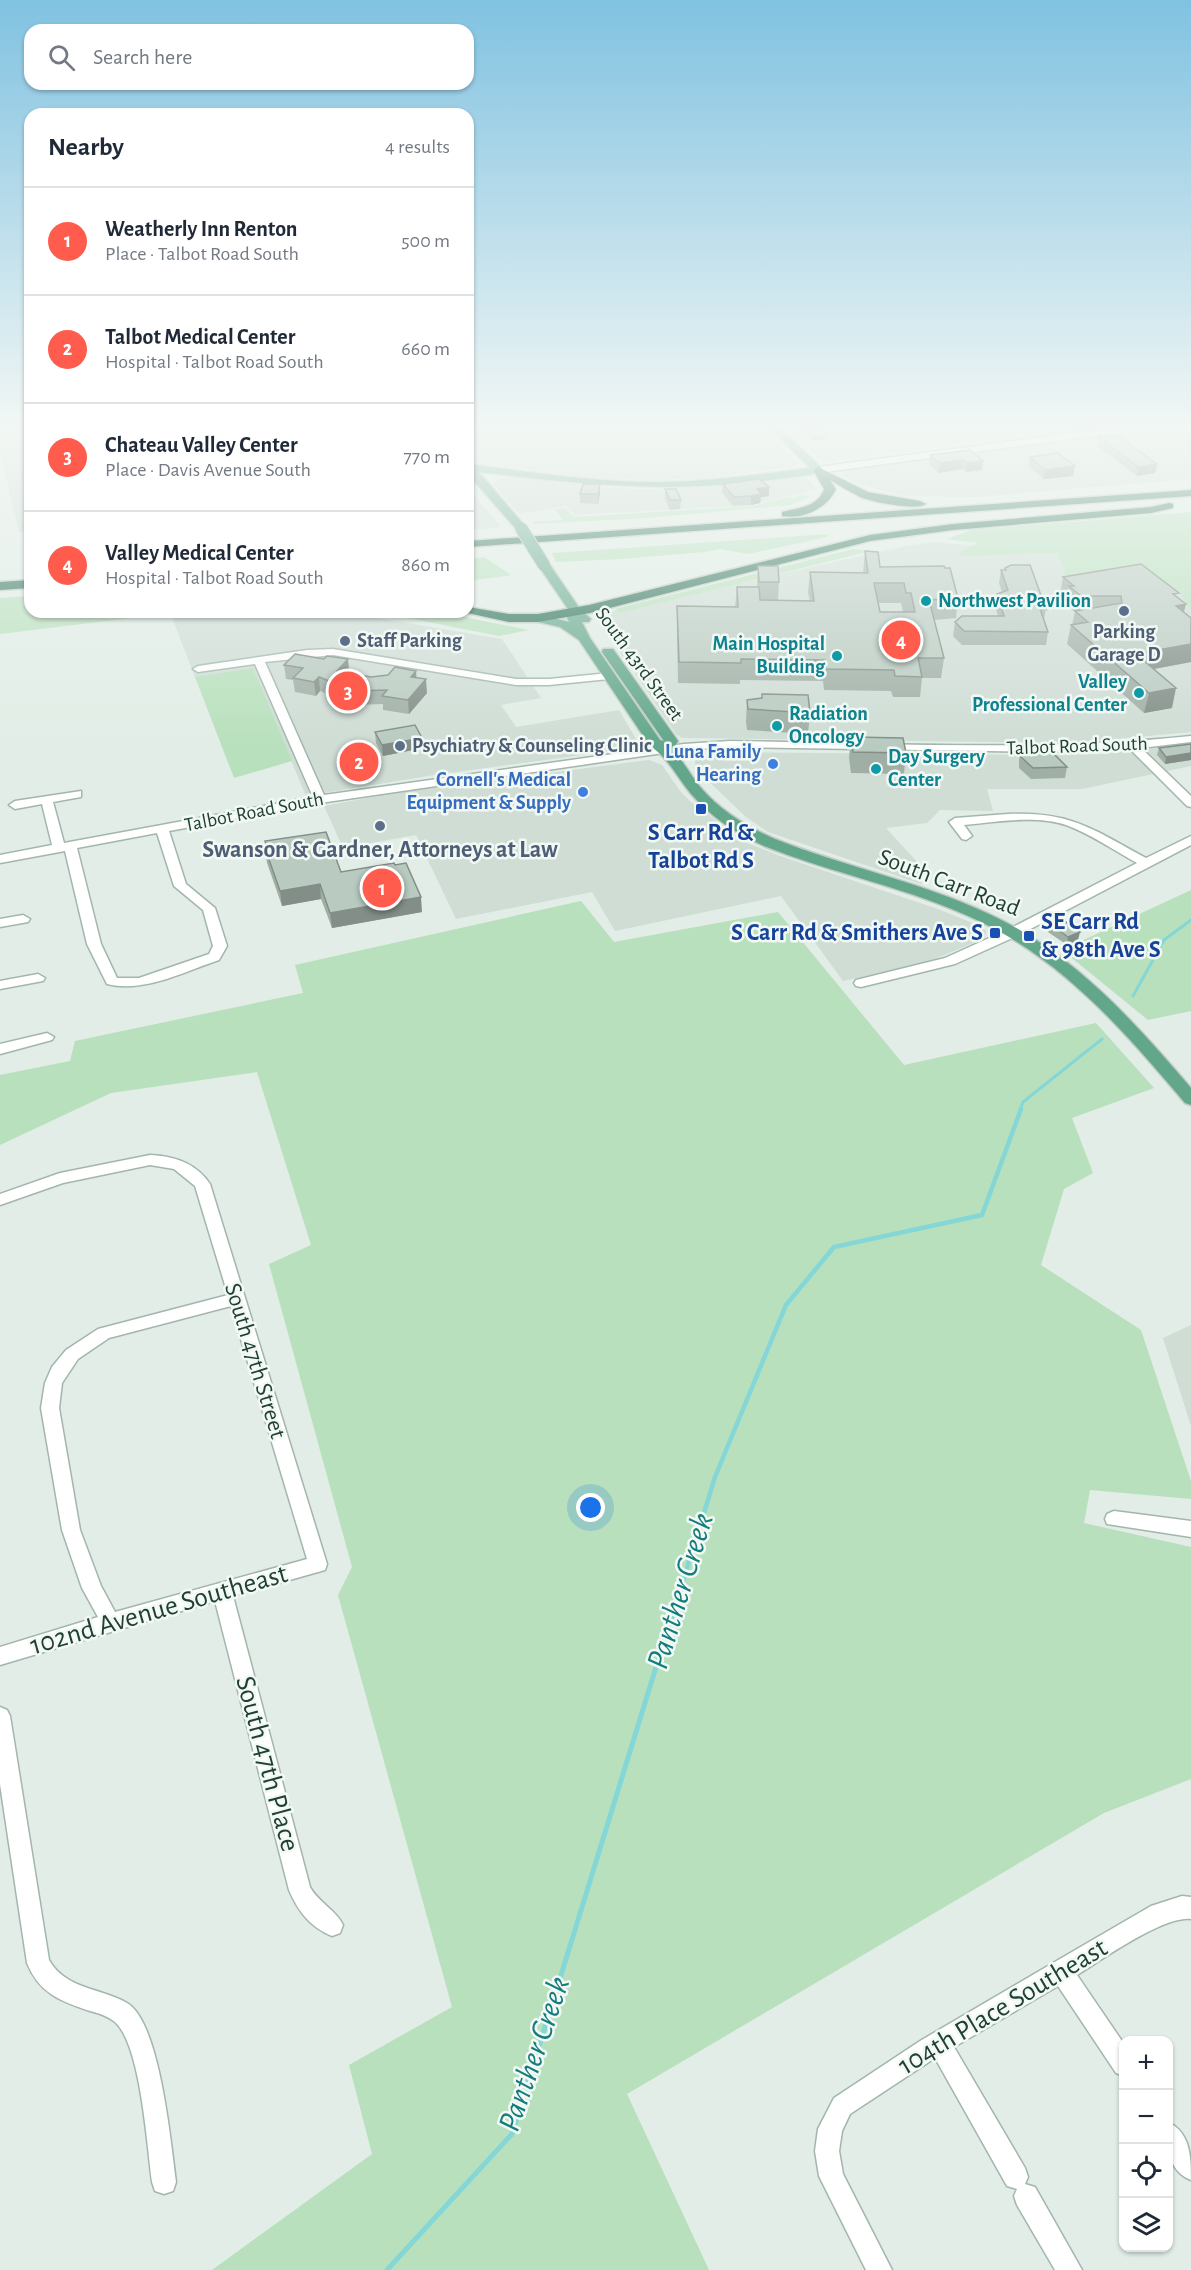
<!DOCTYPE html>
<meta charset="utf-8">
<style>
body{margin:0;font-family:"Alegreya Sans",sans-serif;background:#f2f2f3;color:#1f2937}
.controls{position:absolute;right:18px;bottom:18px;display:grid;overflow:hidden;border-radius:12px;box-shadow:0 2px 4px #0004}
.controls button{width:54px;height:54px;display:grid;place-items:center;padding:0;border:0;border-bottom:2px solid #e0e1e3;background:#fff;color:#1f2937;font:30px sans-serif}
.you{position:absolute;left:591px;top:1508px;width:21px;height:21px;margin:-15px;border:4px solid #fff;border-radius:50%;background:#1a73e8;box-shadow:0 0 0 9px #1a73e833}
.badge{display:grid;place-items:center;width:39px;height:39px;border-radius:50%;background:#ff5c4e;color:#fff;font-size:20px;font-weight:700}
.pin{position:absolute;translate:-50% -50%;border:3px solid #fff;box-shadow:0 2px 6px #0006}
.list{margin:0;padding:0;list-style:none}
h2{display:flex;justify-content:space-between;align-items:center;height:78px;margin:0;padding:0 24px;font-size:26px}
h2 small{font-size:20px;font-weight:400;color:#747a83}
.list li{display:grid;grid-template-columns:39px 1fr auto;gap:18px;align-items:center;box-sizing:border-box;height:108px;padding:0 24px;border-top:2px solid #e0e1e3}
.list b{display:block;font-size:22px;white-space:nowrap}
.list p{margin:0;font-size:20px;white-space:nowrap;color:#747a83}
.list em{font-size:20px;font-style:normal;color:#747a83}
.icon{flex:none;width:33px;height:33px;fill:none;stroke:currentColor;stroke-width:2;stroke-linecap:round;stroke-linejoin:round}
.map{position:relative;flex:none;width:1191px;height:2270px;overflow:hidden}
.search{position:absolute;background:#fff;box-shadow:0 2px 4px #0004;left:24px;top:24px;width:450px;height:66px;display:flex;align-items:center;gap:15px;box-sizing:border-box;padding:0 21px;border-radius:18px;color:#747a83;font-size:22px}
.panel{position:absolute;background:#fff;box-shadow:0 2px 4px #0004;left:24px;top:108px;width:450px;height:510px;border-radius:18px}
.map>svg:first-child{display:block}
.built{fill:#cfddd5}
.green{fill:#b8e0bc}
.lines{fill:none;stroke-linecap:round;stroke-linejoin:round}
.stream-far2{stroke:#84d7d6;stroke-width:3}
.stream-far1{stroke:#84d7d6;stroke-width:4.5}
.stream{stroke:#84d7d6;stroke-width:5}
.minor-casing{stroke:#a3b6ac;stroke-width:3}
.major-casing{stroke:#c1cac6;stroke-width:3}
.highway-casing{stroke:#c1cac6;stroke-width:3}
.minor{fill:#fff;fill-rule:evenodd}
.major{fill:#62a78a;fill-rule:evenodd}
.highway{fill:#296f55;fill-rule:evenodd}
.major-bridge-casing{stroke:#c1cac6;stroke-width:14;stroke-linecap:butt}
.major-bridge{stroke:#62a78a;stroke-width:12}
.wall{fill:#9fafa6;fill-rule:evenodd}
.shaded-wall{fill:#828e87}
.building{fill:#b9cbc1;stroke:#828e87;stroke-width:1.5;fill-rule:evenodd}
.culture-dot{fill:#0f9aa8;stroke:#f2f9f5;stroke-width:2}
.service-dot{fill:#5c6f8a;stroke:#f2f9f5;stroke-width:2}
.shop-dot{fill:#3f7fe0;stroke:#f2f9f5;stroke-width:2}
.transit-dot{fill:#1a4fb4;stroke:#f2f9f5;stroke-width:2}
.labels{text-anchor:middle;dominant-baseline:central;stroke-width:5;stroke-linejoin:round;paint-order:stroke}
.far-culture-label{font-size:20px;font-weight:bold;fill:#0d838f;stroke:#f2f9f5;text-anchor:start}
.far-service-label{font-size:20px;font-weight:bold;fill:#4e5e75;stroke:#f2f9f5;text-anchor:start}
.far-street-label{font-size:20px;fill:#204032;stroke:#f2f9f5}
.far-shop-label{font-size:20px;font-weight:bold;fill:#366cbe;stroke:#f2f9f5;text-anchor:end}
.transit-label{font-size:24px;font-weight:bold;fill:#164399;stroke:#f2f9f5}
.service-label{font-size:24px;font-weight:bold;fill:#4e5e75;stroke:#f2f9f5}
.street-label{font-size:24px;fill:#204032;stroke:#f2f9f5}
.near-street-label{font-size:28px;fill:#204032;stroke:#f2f9f5}
.near-water-label{font-size:32px;font-style:italic;fill:#147c7c;stroke:#f2f9f5}
</style>
<div class="map">
<svg width="1191" height="2270" viewBox="0 0 1191 2270">
<rect width="100%" height="100%" fill="#e1ede6"/>
<path class="built" d="M0 429H30V532H19L0 453Z
M468 429H763L797 463 792 467 707 478 648 480 584 477 475 462 468 454Z
M788 429H1065L822 462Z
M1147 429H1181L1191 436V479L975 497 904 496 858 484 840 474 848 470Z
M511 477 599 487 641 489 715 487 805 477 817 489 751 505 574 515 566 506 519 514 493 484 498 479Z
M468 488 501 527 468 530Z
M933 542 1180 564 1191 588V732L1073 743 682 738 676 734 598 620 603 613 906 546Z
M252 612H342L502 639 541 698 501 705 516 727 619 710 639 744 634 748 434 775 306 796 253 669 195 677 171 615Z
M1191 744V766L1082 789H987L993 811 940 810 927 823 886 828 930 876 921 884 768 832 746 817 700 773 695 764 696 757 717 752 1056 755 1104 754Z
M649 760 662 765 680 791 691 802 745 842 780 856 935 908 980 926 986 931 985 938 925 963 843 981 781 896 615 931 592 892 456 919 416 835 343 848 324 806 394 793Z
M1191 1325V1426L1163 1338Z"/>
<path class="green" d="M803 495 810 497 791 505 648 518 534 524 532 522 563 520 555 509 565 508 574 517 752 506 788 497 791 498Z
M1191 512V611L1179 592 1149 586 1067 577 1058 553 964 556 958 553 978 543 946 539 972 530Z
M829 534 827 537 748 554 720 549 705 552 621 559 556 562 552 553Z
M853 549 871 551 619 613 615 609Z
M484 557 511 575 468 581V559Z
M30 596V612H181L0 634V598Z
M377 612H439L529 630 499 636Z
M253 668 292 761 234 778 195 677Z
M1191 890V1011L1148 1020 1062 950Z
M581 901 614 942 778 912 904 1065 1096 1023 1154 1088 1072 1118 1093 1173 1064 1189 1041 1265 1141 1330 1191 1481V1499L1090 1490 1084 1523 1191 1547V1779L1104 1813 627 2094 709 2270H212L372 2154 349 2065 452 2007 338 1595 352 1567 269 1264 311 1245 257 1072 111 1093 0 1145V1075L70 1061 75 1041 303 993 295 965Z"/>
<g class="lines">
<path class="stream-far2" d="M1133 996 1164 940 1191 920
M1020 1110 1023 1102 1102 1039"/>
<path class="stream-far1" d="M673 1614 715 1477 786 1305 834 1247 982 1215 1021 1109"/>
<path class="stream" d="M387 2270 512 2134 673 1612"/>
<g class="minor-casing">
<path id="minor" d="M1103 429H1127L1123 432 818 473 813 470 818 467Z
M333 649 516 679H549L609 673 614 676 609 679 549 685H516L333 655 265 662 324 795 684 744 730 741C884 743 1038 752 1191 736V742L1141 748 1191 796V807L1187 806 1130 749 1046 752 730 747 684 750 320 803 169 831 186 884 215 908 227 946 219 960C183 972 145 993 107 984L87 944 65 851 0 863V855L52 845 42 804 15 809 9 805 15 801 81 791V797L53 802 64 843 313 797 255 664 198 672 193 669 198 666 307 650ZM157 833 174 886 203 910 213 946 209 954 139 978H117L101 944 77 848Z
M1008 814C1071 811 1094 830 1146 858L1191 836V845L1019 935 955 964 861 987 856 986 854 983 856 980 945 958 1009 929 1137 863C1113 850 1091 834 1066 825 1035 815 996 822 964 825L972 836 966 840 962 839 949 822 955 818Z
M23 915 30 919 28 922 0 927V919Z
M38 974 45 978 43 981 0 989V981Z
M47 1033 54 1037 52 1040 0 1054V1044Z
M150 1155C174 1156 196 1163 210 1184L327 1564 325 1570 318 1572 233 1596 310 1887C319 1903 337 1911 343 1925L340 1933 332 1936C310 1927 298 1911 289 1890L215 1601 0 1665V1647L98 1617 82 1588 62 1530 41 1408 45 1383 52 1367 66 1350 98 1329 228 1295 195 1186 174 1169 150 1165 63 1183 0 1205V1194L60 1173ZM231 1306 307 1559 115 1612 101 1586 80 1530 59 1408 62 1383 78 1359 109 1338Z
M1114 1511 1191 1521V1537L1107 1524 1105 1519 1107 1514Z
M0 1707 7 1710 10 1716 49 1960C65 1989 101 1988 127 2003 160 2022 171 2145 176 2182L173 2191 164 2194 155 2191 152 2182C147 2146 141 2045 115 2022 108 2016 98 2013 90 2011 60 2001 39 1993 27 1963L0 1784Z
M1182 1896 1191 1897V1919C1163 1916 1103 1959 1077 1975L1124 2044V2076L1116 2073 1058 1986 954 2047 1025 2168 1028 2177 1025 2184 1035 2187 1082 2270H1055L1017 2205 1014 2196 1017 2189 1007 2186 935 2058 850 2114 842 2131 839 2151 843 2174 892 2270H866L819 2176 815 2151 818 2129 834 2098 920 2041 1053 1963 1151 1906Z
M1168 2122C1191 2133 1191 2158 1191 2180 1166 2170 1168 2145 1168 2122Z"/>
</g>
<g class="major-casing">
<path id="major" d="M770 429H781L822 468V472C803 477 782 478 763 481 661 493 579 484 479 472L525 526 527 528 521 531 517 530 468 474V464C533 472 598 483 664 482 713 481 761 474 810 468Z
M544 561 548 562 580 609 591 619 589 622H582L590 638 660 740 664 741 602 652 603 649H613L678 741 673 750C684 762 691 776 701 788 721 811 747 827 775 839 845 867 921 882 989 914 1072 952 1133 1020 1191 1088V1105L1185 1103C1125 1032 1064 961 979 921 910 888 834 874 764 846 737 834 712 818 692 795 678 779 669 758 650 746L579 640 560 627 534 621 532 618 538 614 569 622 567 617 570 612 538 565Z"/>
</g>
<g class="highway-casing">
<path id="highway" d="M818 467 868 492 920 501 926 504C916 511 872 502 860 497 850 492 840 486 830 480L836 489C828 508 802 520 782 516V512C798 508 818 507 824 489L813 470Z
M1191 490V496L468 547V541Z
M1169 503 1173 504V508L1151 513 953 530 870 541 590 613 538 622H509L463 612H468V607L509 614H538L589 605 870 535 953 524 1151 507Z
M30 580V588L0 590V582Z"/>
</g>
<use href="#minor" class="minor"/>
<use href="#major" class="major"/>
<use href="#highway" class="highway"/>
<g class="major-bridge-casing">
<path id="major-bridge" d="M521 528 544 565"/>
</g>
<use href="#major-bridge" class="major-bridge"/>
</g>
<path class="wall" d="M801 429H818L825 439 813 441Z
M1099 437 1157 464 1155 473 1137 476 1097 446Z
M930 455 983 461 982 470 966 472 962 469 939 473 929 465Z
M1030 457 1073 476 1044 479 1028 466Z
M600 484V494L598 504 580 503V494Z
M723 484 769 496 761 497 760 503 751 505 733 506 722 492Z
M665 489 681 500 680 509 670 510 665 499Z
M865 551 880 567 958 598 956 618 934 620 944 658 941 678H922L920 697H893L891 691 824 690 823 681 740 680V684L678 683 677 626V606L735 607 737 587H757L758 566 779 582 778 601H810L808 592 810 572 863 573ZM878 603H901L903 612H880Z
M1005 568 1046 609 1044 619 1048 632 1046 645H962L953 636 955 622 998 616 995 607 997 594 1002 592 999 583 1001 570H1005Z
M1063 577 1178 598 1184 612 1191 618V662L1154 669 1172 708 1144 713 1067 644 1071 625H1072L1075 612 1066 604V601L1060 595Z
M324 659H348L349 673 371 677 417 678 427 693 409 714 383 710V704L355 705 320 691 316 696 295 692 293 680 286 679 284 665Z
M762 694 810 713 808 734 747 730 746 721 747 700 762 698Z
M375 732 422 738 423 748 383 756 376 743Z
M851 737 906 753 904 774 851 773 849 758Z
M1191 744V760L1165 764 1157 755 1159 748Z
M1021 749 1067 767 1065 778 1031 779 1019 768V760Z
M265 841 341 872 422 912 332 928 321 899 282 906 267 863 265 848H266Z
M1050 924 1078 940 1067 945 1048 932Z"/>
<path class="shaded-wall" d="M825 436V439L813 441V437Z
M963 460 962 469 939 473 940 463Z
M983 461 982 470 966 472 967 463Z
M1157 464 1155 473 1137 476 1138 467Z
M1075 466 1073 476 1044 479 1045 470Z
M600 484V494L598 504V494Z
M769 487V496L761 497 760 503 751 505V496L757 489Z
M470 509V522L468 523V510Z
M1186 604 1181 623 1176 606Z
M1191 644V662L1132 673 1136 654Z
M348 659 349 673 337 671Z
M416 671 417 685 411 677Z
M319 677 320 691 316 696 314 682Z
M426 679 427 693 409 714 408 700Z
M1176 688 1172 708 1144 713 1149 693Z
M422 738 423 748 383 756 382 745Z
M1191 753V760L1165 764 1166 757Z
M320 884 321 899 282 906 280 891Z
M421 897 422 912 332 928 330 913Z
M1080 932 1078 940 1067 945 1068 937Z"/>
<path class="building" d="M804 429H818L825 436 813 437Z
M1116 435 1157 464 1138 467 1099 437Z
M970 450 983 461 967 463 963 460 940 463 930 455Z
M1058 453 1075 466 1045 470 1030 457Z
M759 479 769 487 757 489 761 494 751 496 734 497 723 484Z
M583 484H600L598 494H580Z
M665 489H676L681 500H670Z
M865 551 878 552 880 567 944 566 945 568H950L958 598 929 600 944 658H918L922 677 895 676 894 670 826 669 825 660 741 659V663L679 662 677 606 738 607 737 587H759L760 600 814 601 810 572 868 573ZM874 583H904L906 593H911L915 612H880Z
M1141 564 1179 593 1173 594 1186 604 1176 606 1191 618V644L1136 654 1176 688 1149 693 1071 625 1088 622 1075 611 1122 603 1121 596H1081L1069 586H1074L1063 577Z
M1011 565H1030L1046 609 1038 603 1048 632 964 631 955 622 962 616H1004L997 594 1008 590 1001 570H1006L1005 568Z
M758 566H778L779 582H759Z
M295 654 324 659 327 656 348 659 337 671 371 677 388 675 395 667 416 671 411 677 426 679 408 700 382 696 387 690 354 691 319 677 314 682 293 678 303 668 284 665Z
M762 694 808 695 810 713 748 709 747 700 762 698Z
M415 725 422 738 382 745 375 732Z
M851 737 903 738 906 753 853 752Z
M1191 744V753L1166 757 1159 748Z
M1021 749H1049L1067 767 1033 768 1021 757Z
M326 832 341 872 394 863 395 865 406 863 421 897 330 913 320 884 280 891 265 848 267 847 265 841Z
M1062 919 1080 932 1068 937 1050 924Z"/>
<linearGradient id="sky" x2="0" y2="1"><stop stop-color="#80c2e1"/><stop offset="0.57" stop-color="#f2f7f4"/><stop offset="1" stop-color="#f2f7f4" stop-opacity="0"/></linearGradient>
<rect width="1191" height="747" fill="url(#sky)"/>
<g class="culture-dot">
<circle cx="926" cy="601" r="6"/>
<circle cx="837" cy="656" r="6"/>
<circle cx="1139" cy="693" r="6"/>
<circle cx="777" cy="726" r="6"/>
<circle cx="876" cy="769" r="6"/>
</g>
<g class="service-dot">
<circle cx="1124" cy="611" r="6"/>
<circle cx="345" cy="641" r="6"/>
<circle cx="400" cy="746" r="6"/>
<circle cx="380" cy="826" r="6"/>
</g>
<g class="shop-dot">
<circle cx="773" cy="764" r="6"/>
<circle cx="583" cy="792" r="6"/>
</g>
<g class="transit-dot">
<rect x="695" y="803" width="12" height="12" rx="3"/>
<rect x="989" y="927" width="12" height="12" rx="3"/>
<rect x="1023" y="930" width="12" height="12" rx="3"/>
</g>
<g class="labels">
<g class="far-culture-label">
<text x="938" y="601">Northwest Pavilion</text>
<text x="825" y="644" text-anchor="end">Main Hospital<tspan x="825" dy="23">Building</tspan></text>
<text x="1127" y="682" text-anchor="end">Valley<tspan x="1127" dy="23">Professional Center</tspan></text>
<text x="789" y="714">Radiation<tspan x="789" dy="23">Oncology</tspan></text>
<text x="888" y="757">Day Surgery<tspan x="888" dy="23">Center</tspan></text>
</g>
<g class="far-service-label">
<text x="1124" y="632" text-anchor="middle">Parking<tspan x="1124" dy="23">Garage D</tspan></text>
<text x="357" y="641">Staff Parking</text>
<text x="412" y="746">Psychiatry &amp; Counseling Clinic</text>
</g>
<g class="far-street-label">
<text transform="translate(639 664) rotate(54)">South 43rd Street</text>
<text transform="translate(1077 746) rotate(-2)">Talbot Road South</text>
<text transform="translate(254 812) rotate(-11)">Talbot Road South</text>
</g>
<g class="far-shop-label">
<text x="761" y="752">Luna Family<tspan x="761" dy="23">Hearing</tspan></text>
<text x="571" y="780">Cornell's Medical<tspan x="571" dy="23">Equipment &amp; Supply</tspan></text>
</g>
<g class="transit-label">
<text x="701" y="833">S Carr Rd &amp;<tspan x="701" dy="28">Talbot Rd S</tspan></text>
<text x="1041" y="922" text-anchor="start">SE Carr Rd<tspan x="1041" dy="28">&amp; 98th Ave S</tspan></text>
<text x="983" y="933" text-anchor="end">S Carr Rd &amp; Smithers Ave S</text>
</g>
<g class="service-label">
<text x="380" y="850">Swanson &amp; Gardner, Attorneys at Law</text>
</g>
<g class="street-label">
<text transform="translate(949 883) rotate(21)">South Carr Road</text>
<text transform="translate(255 1361) rotate(73)">South 47th Street</text>
</g>
<g class="near-street-label">
<text transform="translate(159 1610) rotate(-16)">102nd Avenue Southeast</text>
<text transform="translate(267 1764) rotate(75)">South 47th Place</text>
<text transform="translate(1003 2007) rotate(-31)">104th Place Southeast</text>
</g>
<g class="near-water-label">
<text transform="translate(680 1591) rotate(-73)">Panther Creek</text>
<text transform="translate(534 2054) rotate(-71)">Panther Creek</text>
</g>
</g>
</svg>
<div class="controls">
<button>+</button>
<button>−</button>
<button><svg class="icon" aria-label="locate" viewBox="0 0 24 24"><circle cx="12" cy="12" r="6"/><path d="M12 2v4M12 18v4M2 12h4M18 12h4"/></svg></button>
<button><svg class="icon" aria-label="layers" viewBox="0 0 24 24"><path d="M12 4l9 5-9 5-9-5zM3 14l9 5 9-5"/></svg></button>
</div>
<div class="you"></div>
<div class="pin badge" style="left:382px;top:888px">1</div>
<div class="pin badge" style="left:359px;top:762px">2</div>
<div class="pin badge" style="left:348px;top:691px">3</div>
<div class="pin badge" style="left:901px;top:640px">4</div>
<div class="search"><svg class="icon" aria-label="search" viewBox="0 0 24 24"><circle cx="10" cy="10" r="6"/><path d="M15 15l6 6"/></svg>Search here</div>
<section class="panel">
<h2>Nearby<small>4 results</small></h2>
<ul class="list">
<li><span class="badge">1</span><div><b>Weatherly Inn Renton</b><p>Place · Talbot Road South</p></div><em>500 m</em></li>
<li><span class="badge">2</span><div><b>Talbot Medical Center</b><p>Hospital · Talbot Road South</p></div><em>660 m</em></li>
<li><span class="badge">3</span><div><b>Chateau Valley Center</b><p>Place · Davis Avenue South</p></div><em>770 m</em></li>
<li><span class="badge">4</span><div><b>Valley Medical Center</b><p>Hospital · Talbot Road South</p></div><em>860 m</em></li>
</ul>
</section>
</div>
